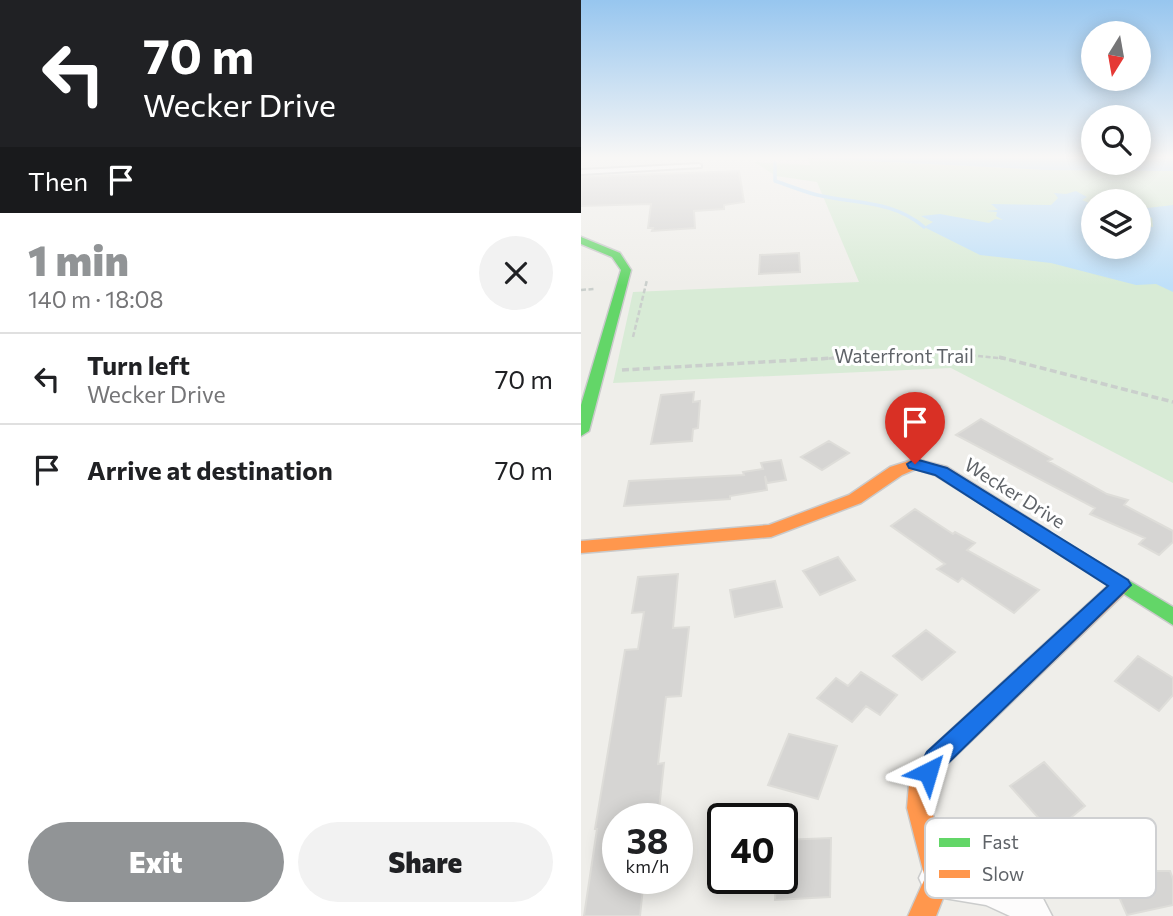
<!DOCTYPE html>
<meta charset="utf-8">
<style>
:root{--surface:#fff;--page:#f2f2f2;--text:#202124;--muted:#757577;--line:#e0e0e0;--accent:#919496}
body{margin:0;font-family:Commissioner,sans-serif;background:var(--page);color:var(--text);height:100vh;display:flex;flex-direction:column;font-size:26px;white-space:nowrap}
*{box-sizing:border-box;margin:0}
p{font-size:23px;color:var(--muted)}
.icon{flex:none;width:38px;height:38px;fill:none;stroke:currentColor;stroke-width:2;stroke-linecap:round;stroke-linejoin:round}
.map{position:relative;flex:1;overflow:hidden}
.side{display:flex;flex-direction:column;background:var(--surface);width:581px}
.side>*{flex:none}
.top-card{background:#202124;color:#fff;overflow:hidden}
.needle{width:46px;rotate:191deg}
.controls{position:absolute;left:500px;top:21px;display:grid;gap:14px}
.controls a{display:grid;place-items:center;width:70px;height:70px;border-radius:50%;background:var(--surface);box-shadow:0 4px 18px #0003;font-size:35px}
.speed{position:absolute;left:21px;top:803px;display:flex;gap:14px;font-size:35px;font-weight:700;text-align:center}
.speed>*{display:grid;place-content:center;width:91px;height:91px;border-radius:50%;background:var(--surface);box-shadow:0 4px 18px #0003;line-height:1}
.speed small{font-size:18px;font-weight:400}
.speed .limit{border:4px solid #111;border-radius:10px;background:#fff;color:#111}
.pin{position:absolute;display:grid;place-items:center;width:60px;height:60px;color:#fff;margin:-72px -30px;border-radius:50% 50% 50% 0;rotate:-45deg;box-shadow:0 0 7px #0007}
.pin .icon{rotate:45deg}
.me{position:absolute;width:77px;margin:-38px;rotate:40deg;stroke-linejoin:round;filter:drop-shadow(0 0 5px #0008)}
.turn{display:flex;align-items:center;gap:24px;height:147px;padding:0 28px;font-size:32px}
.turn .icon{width:91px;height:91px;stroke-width:2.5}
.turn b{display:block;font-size:49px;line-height:60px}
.then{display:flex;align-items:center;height:66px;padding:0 28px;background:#0003;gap:14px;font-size:26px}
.round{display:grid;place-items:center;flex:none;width:74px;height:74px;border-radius:37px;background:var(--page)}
.overview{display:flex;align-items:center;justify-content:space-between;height:119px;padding:0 28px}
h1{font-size:42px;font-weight:800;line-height:52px;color:var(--accent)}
.primary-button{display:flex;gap:14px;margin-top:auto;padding:14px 28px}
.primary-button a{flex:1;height:80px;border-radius:42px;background:var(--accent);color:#fff;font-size:28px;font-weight:800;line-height:80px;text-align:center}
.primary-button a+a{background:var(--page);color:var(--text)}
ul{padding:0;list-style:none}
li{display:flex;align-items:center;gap:21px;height:91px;padding:0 28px;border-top:2px solid var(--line)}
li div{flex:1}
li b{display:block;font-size:26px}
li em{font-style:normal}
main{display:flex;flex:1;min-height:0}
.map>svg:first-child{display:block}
.green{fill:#d8ebd6;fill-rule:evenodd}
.water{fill:#bfe0f9}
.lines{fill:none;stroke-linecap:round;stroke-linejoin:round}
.stream{stroke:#bfe0f9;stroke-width:3.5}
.building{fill:#d6d5d3;stroke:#deddd9;stroke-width:2}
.lane-casing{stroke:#cbcccc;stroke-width:4}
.street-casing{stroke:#cbcccc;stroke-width:3}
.fast-casing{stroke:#cacacb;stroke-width:3}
.slow-casing{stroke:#cacacb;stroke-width:3}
.path-far1{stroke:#cacfcc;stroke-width:2.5;stroke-dasharray:5 2.5;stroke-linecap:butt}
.path{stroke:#cacfcc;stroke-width:3.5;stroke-dasharray:7 3.5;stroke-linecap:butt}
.lane{fill:#fdfcfc;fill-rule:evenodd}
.street{fill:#fdfcfc;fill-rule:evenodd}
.fast{fill:#63d668;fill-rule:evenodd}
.slow{fill:#ff974d;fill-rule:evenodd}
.route{fill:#1a73e8;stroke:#114b97;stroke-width:2}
.labels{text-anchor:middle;stroke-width:6;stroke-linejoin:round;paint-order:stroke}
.street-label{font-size:19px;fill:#5f6368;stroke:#fff}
.key{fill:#fff;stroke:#cfd0d2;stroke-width:2}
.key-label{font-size:19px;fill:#5f6368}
</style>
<main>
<section class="side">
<div class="top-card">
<div class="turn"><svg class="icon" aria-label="left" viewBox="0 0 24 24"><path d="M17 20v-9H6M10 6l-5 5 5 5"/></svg><div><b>70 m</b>Wecker Drive</div></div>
<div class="then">Then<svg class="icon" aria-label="arrive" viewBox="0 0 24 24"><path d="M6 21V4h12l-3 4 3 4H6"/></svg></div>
</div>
<div class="overview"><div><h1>1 min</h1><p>140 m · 18:08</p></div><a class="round"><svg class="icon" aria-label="close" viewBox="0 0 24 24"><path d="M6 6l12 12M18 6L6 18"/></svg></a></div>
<ul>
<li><svg class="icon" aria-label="left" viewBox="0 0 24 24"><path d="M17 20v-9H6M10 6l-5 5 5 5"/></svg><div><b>Turn left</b><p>Wecker Drive</p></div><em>70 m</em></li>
<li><svg class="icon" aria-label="arrive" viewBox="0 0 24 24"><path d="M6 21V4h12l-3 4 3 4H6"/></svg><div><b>Arrive at destination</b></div><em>70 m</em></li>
</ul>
<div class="primary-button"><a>Exit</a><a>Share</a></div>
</section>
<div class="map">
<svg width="592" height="916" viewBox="0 0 592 916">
<rect width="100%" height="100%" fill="#efeeea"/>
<path class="green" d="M226,158L467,170L592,171V483L370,368L32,383L52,292L278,282L236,182L195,176L173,162L229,165ZM513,201H558V247H513Z"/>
<path class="water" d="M225,158H513V163H558V158H592V171L467,170Z
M495,191L506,197L501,200L513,205L505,207L504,220H513V247H558V225L572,227L571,218L559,214L558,209L592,205V292L575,284L555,285L470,263L399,255L343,227L352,222L340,216L359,214L408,223L414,219L422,220L415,216L416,212L405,211L417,210L410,204L470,205L477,198L473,193L485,194Z"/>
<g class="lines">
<path class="stream" d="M194,163V181C210,186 225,193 241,196C278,204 313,201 343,227"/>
</g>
<path class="building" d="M158,171L163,202L143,205V209L113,211L114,228L71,231L72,228H67L70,204L0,206V177Z
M218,253L219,272L178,274L179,255Z
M113,392L112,402L119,401L117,428L112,429L111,441L70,444L80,395Z
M322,401L359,406L352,425L314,420Z
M400,419L471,459L467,461L526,494L547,500L543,505L592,531V542L578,555L558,544L564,538L509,514L514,508L375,435Z
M248,441L268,453L241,470L220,457Z
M200,460L205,480L186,483L184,476L186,490L149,496V499L43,506L48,481L163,475L162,472L182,469L180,463Z
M334,509L372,534L374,532L394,543L386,550L458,590L433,613L381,578L377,582L356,569L364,564L310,526Z
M257,557L274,580L239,595L222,571Z
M97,574L92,628L108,627L100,696L85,697L77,764L83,763L77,819H37V878H63L59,916H3L16,829H14L44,650L57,649L63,612L51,613L57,577Z
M194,581L201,607L154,617L149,590Z
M345,630L374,652L341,680L312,656Z
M557,656L592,678V695L578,711L534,681Z
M280,672L316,695L299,715L285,706L271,722L236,698L255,678L267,686Z
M208,734L256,746L237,799L187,785Z
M463,762L504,806L471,833L429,786Z
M250,838L249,897L194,900L195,878H201V840Z
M516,847L562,849L573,871H589L592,879V905L546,915Z"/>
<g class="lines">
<g class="lane-casing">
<path id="lane" d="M118,164L120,165V167L0,174V170Z"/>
</g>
<g class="street-casing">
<path id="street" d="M357,859L405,867L456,887L471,916H429L405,905L357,897L344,891L338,878L344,865Z"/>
</g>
<g class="fast-casing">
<path id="fast" d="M0,237L39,253L50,270L8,431L0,436V405L40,270L31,257L0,244Z
M462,529L592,607V625L456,539L453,535L456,531Z"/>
</g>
<g class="slow-casing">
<path id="slow" d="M334,459L366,467L468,531L471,535L468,539H456L354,475L335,469L321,475L280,503L190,537L0,553V541L188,525L268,495L309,467Z
M540,578L547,580L549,585L547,590L363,767L352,786L350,808L370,878L355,916H327L344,878L326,808L328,784L347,751L533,580Z"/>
</g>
<path class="path-far1" d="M0,290L13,289
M52,337L66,280
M240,359L355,352L427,359"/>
<path class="path" d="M418,357L592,402
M41,370L270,357"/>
<use href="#lane" class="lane"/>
<use href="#street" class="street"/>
<use href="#fast" class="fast"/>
<use href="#slow" class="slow"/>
</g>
<linearGradient id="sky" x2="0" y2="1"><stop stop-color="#97c6ef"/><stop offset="0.55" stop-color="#f8f7f6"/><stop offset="1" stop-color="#f8f7f6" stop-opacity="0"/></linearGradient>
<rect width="592" height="286" fill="url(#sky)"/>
<path class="route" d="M334,459L366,468L547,580L550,585L363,767L356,779L347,783L339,779L335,772L346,752L527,586L354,475L328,468L326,464Z"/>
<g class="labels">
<g class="street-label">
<text x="323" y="363">Waterfront Trail</text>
<text transform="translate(434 493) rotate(32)" y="7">Wecker Drive</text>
</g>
</g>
<rect x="344" y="818" width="231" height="80" rx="10" class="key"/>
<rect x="358" y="838" width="31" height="9" fill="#63d668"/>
<rect x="358" y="870" width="31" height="8" fill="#ff974d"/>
<g class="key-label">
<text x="401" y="849">Fast</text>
<text x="401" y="881">Slow</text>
</g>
</svg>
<div class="controls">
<a><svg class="needle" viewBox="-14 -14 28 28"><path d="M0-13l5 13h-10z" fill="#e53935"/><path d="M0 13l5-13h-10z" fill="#757577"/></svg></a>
<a><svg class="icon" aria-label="search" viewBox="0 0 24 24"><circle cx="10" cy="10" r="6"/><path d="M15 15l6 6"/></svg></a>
<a><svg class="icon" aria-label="layers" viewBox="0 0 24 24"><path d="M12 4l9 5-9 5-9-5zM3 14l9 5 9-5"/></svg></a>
</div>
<div class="speed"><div>38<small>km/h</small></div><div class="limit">40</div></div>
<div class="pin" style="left:334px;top:464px;background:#d93025"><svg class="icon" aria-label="arrive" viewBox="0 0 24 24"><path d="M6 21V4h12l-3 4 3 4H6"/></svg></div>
<svg class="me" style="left:347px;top:772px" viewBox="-20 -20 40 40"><path d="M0-17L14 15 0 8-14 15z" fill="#1a73e8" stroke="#fff" stroke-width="4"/></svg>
</div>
</main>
